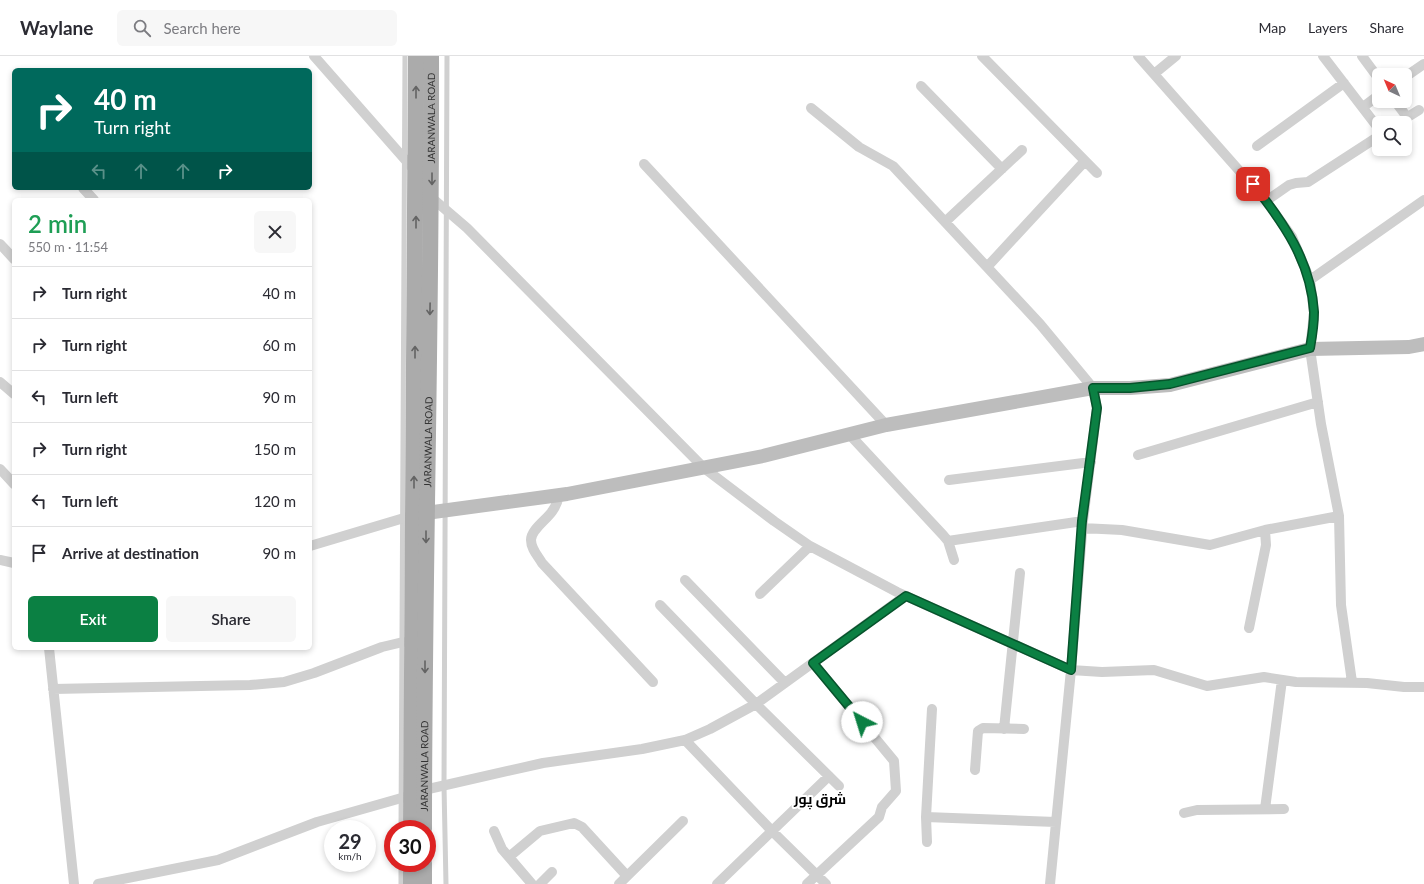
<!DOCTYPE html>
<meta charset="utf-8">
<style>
:root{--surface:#fff;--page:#f7f7f7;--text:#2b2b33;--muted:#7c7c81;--line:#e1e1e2;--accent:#0b8043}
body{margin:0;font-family:Lato,Cairo,sans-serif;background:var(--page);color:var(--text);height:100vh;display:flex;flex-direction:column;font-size:15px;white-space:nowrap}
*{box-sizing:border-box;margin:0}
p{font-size:13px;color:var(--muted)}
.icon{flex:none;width:22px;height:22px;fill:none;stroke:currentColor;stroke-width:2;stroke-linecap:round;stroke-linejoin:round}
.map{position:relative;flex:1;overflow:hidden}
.sheet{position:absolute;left:12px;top:142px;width:300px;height:452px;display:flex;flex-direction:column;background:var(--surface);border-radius:6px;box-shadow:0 2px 6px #0003}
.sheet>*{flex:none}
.hud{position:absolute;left:12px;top:12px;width:300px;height:122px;border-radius:6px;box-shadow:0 2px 6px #0003;background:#00695c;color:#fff;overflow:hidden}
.needle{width:26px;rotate:316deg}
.fabs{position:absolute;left:1372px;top:12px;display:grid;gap:8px}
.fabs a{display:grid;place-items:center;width:40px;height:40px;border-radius:6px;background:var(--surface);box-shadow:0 2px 6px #0003;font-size:20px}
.speed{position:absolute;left:324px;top:764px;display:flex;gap:8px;font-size:20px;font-weight:700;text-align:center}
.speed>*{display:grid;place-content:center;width:52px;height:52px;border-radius:50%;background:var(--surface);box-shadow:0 2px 6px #0003;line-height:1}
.speed small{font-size:10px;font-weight:400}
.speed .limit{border:6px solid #d22;background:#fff;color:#111}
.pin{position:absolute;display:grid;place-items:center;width:34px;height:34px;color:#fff;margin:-17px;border-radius:8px;box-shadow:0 2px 6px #0006}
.me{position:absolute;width:44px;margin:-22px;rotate:320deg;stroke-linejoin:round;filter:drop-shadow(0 0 3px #0008)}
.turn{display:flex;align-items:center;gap:14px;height:84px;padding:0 16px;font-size:18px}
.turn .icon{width:52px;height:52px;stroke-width:2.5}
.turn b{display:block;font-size:28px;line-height:34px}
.lanes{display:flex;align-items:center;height:38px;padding:0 16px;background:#0003;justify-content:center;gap:20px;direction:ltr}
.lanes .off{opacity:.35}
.round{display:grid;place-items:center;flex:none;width:42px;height:42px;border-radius:6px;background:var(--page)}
.head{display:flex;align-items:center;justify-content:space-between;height:68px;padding:0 16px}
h1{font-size:24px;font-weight:600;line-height:30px;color:#1e9e55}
.cta{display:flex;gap:8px;margin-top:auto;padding:8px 16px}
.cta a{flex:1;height:46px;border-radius:6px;background:var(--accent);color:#fff;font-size:16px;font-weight:600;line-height:46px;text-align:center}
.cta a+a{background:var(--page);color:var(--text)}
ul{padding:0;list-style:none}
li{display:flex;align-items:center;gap:12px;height:52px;padding:0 16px;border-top:1px solid var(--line)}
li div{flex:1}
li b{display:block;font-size:15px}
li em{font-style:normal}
header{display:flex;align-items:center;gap:24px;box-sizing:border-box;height:56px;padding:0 20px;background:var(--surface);border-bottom:1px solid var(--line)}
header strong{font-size:19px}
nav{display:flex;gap:22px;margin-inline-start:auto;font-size:14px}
.search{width:280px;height:36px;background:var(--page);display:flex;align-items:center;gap:10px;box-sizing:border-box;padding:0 14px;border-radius:6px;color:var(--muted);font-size:15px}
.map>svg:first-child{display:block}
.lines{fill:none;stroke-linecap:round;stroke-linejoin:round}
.lane{stroke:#d0d0d0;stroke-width:5}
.street{stroke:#d0d0d0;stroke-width:10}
.secondary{stroke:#bdbdbd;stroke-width:14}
.primary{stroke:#ababab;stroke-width:16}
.oneway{stroke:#636363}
.route-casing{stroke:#07532c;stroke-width:10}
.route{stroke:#0b8043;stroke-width:7}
.labels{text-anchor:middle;stroke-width:4;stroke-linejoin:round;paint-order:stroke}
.street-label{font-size:10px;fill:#333;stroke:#fff}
.district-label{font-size:14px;font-weight:bold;fill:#000;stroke:#fff}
</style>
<header>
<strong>Waylane</strong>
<div class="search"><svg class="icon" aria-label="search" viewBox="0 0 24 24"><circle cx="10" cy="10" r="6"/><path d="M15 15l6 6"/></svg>Search here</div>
<nav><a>Map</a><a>Layers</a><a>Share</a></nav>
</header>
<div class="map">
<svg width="1424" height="828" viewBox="0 0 1424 828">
<rect width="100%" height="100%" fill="#fff"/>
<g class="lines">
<path class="lane" d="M401,773L405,0
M401,828V807
M446,828L444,730L447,0"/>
<path class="street" d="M314,0L416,116
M982,0L1097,117
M1138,0L1266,145L1292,181L1310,224L1314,257L1310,293L1321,368L1339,460L1341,549L1352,626
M1323,0L1379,73
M1362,0L1379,23
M1154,18L1176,0
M1405,21L1424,8
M921,30L1002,113
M1395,45L1407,61
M1363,51L1379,39
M811,52L859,91L893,110L1040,268L1093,332L1097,352L1083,465L1071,614L1050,828
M1398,67L1419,54
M1257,90L1344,27
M644,108L886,369
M83,132L94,144
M432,142L467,172L704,412L774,465L810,490L897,536L1071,614L1102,616L1154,614L1207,630L1264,621L1296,626L1367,627L1404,631H1424
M1266,145L1289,129L1296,127L1308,126L1379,80
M945,166L1022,94
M0,188L14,203
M987,211L1085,105
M1310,224L1424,144
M0,326L14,338
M850,379L943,479L948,485L954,504
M1138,399L1318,346
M0,413L14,428
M949,424L1091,406
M559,439C558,444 556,450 553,454C548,463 531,473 531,484C531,493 538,500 542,507L653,626
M1082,472L1122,474L1210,489L1265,474L1339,460
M948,485L1083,465
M310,490L414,459
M0,504L14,507
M685,524L785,627
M760,538L810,490
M660,549L756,648L839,730
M1249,572L1266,489L1265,474
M49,592L74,828
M53,633L250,629L284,626L314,617L382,591L403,586
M1004,673L1020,517
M685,684L772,775L826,828
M975,714L978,675L983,672L1024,673
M424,734L543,707L642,693L685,684L710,673L756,648L905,540
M1265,753L1282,624
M1184,757L1197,754L1284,753
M926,761L1056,766
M494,775L502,793L532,828
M927,786L926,761L932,653
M509,801L540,775L574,767L582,771L627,820
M98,828L218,804L317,766L412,739
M540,828L552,816
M619,828L683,765
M717,828L829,720
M807,828L879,761L882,751L896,735L894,705L813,607"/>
<path class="secondary" d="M426,457L567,438L763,400L886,369L1093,332H1130L1170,329L1310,293L1409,291L1424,288"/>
<g class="primary">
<path d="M411,773L416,0"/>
<path id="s1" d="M424,773C424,515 432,258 431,0"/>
<path d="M411,828V807"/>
<path d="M424,828V807"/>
</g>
</g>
<defs><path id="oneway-shaft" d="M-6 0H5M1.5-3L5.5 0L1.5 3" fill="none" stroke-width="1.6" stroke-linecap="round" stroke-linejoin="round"/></defs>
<g class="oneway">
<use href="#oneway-shaft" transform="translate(416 36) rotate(-90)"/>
<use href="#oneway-shaft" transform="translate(432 123) rotate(90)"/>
<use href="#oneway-shaft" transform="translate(416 166) rotate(-90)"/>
<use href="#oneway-shaft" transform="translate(430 253) rotate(91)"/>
<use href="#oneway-shaft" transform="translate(415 296) rotate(-90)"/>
<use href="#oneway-shaft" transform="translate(414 426) rotate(-90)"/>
<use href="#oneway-shaft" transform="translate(426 481) rotate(90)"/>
<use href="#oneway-shaft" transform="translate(425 611) rotate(90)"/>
</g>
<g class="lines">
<g class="route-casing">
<path id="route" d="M862,666L813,607L906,540L1071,614L1082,465L1097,352L1093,332H1130L1170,328L1310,292C1312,281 1314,268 1314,256C1311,205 1283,166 1253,128"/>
</g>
<use href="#route" class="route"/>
</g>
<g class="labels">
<g class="street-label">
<text dy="4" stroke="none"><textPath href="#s1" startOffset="711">JARANWALA ROAD</textPath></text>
<text dy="4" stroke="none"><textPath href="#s1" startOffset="387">JARANWALA ROAD</textPath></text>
<text dy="4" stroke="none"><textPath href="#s1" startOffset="63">JARANWALA ROAD</textPath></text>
</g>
<g class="district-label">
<text x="820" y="748">شرق پور</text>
</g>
</g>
</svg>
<div class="fabs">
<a><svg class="needle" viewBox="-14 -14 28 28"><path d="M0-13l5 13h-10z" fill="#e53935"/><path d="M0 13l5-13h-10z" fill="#7c7c81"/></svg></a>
<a><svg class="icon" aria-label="search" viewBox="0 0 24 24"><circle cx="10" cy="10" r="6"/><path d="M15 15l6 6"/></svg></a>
</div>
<div class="speed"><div>29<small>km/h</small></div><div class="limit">30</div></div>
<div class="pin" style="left:1253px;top:128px;background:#d93025"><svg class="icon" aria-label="arrive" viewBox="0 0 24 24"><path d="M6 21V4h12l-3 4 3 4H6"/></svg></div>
<svg class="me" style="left:862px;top:666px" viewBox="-20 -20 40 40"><circle r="19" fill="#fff"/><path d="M0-13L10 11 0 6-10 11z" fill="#0b8043"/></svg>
<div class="hud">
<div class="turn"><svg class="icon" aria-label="right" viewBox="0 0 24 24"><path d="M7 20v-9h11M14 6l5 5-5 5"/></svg><div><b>40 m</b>Turn right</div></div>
<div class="lanes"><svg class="icon off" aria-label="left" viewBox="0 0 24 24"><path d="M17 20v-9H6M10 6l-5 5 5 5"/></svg><svg class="icon off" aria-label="ahead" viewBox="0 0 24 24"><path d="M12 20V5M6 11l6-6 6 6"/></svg><svg class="icon off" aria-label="ahead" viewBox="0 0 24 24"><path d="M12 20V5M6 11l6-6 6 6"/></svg><svg class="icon" aria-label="right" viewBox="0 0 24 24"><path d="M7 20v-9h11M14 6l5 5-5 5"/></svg></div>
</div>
<section class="sheet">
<div class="head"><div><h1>2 min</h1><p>550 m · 11:54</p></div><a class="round"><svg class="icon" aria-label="close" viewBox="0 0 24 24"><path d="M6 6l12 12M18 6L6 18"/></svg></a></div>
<ul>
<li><svg class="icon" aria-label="right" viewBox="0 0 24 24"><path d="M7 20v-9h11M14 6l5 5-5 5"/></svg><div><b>Turn right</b></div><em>40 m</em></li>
<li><svg class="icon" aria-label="right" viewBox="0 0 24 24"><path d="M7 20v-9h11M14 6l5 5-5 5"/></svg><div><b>Turn right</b></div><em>60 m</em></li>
<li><svg class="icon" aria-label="left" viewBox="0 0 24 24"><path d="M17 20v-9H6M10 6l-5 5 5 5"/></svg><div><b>Turn left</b></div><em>90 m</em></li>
<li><svg class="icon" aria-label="right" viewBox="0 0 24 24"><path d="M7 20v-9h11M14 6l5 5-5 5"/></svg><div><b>Turn right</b></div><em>150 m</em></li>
<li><svg class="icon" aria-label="left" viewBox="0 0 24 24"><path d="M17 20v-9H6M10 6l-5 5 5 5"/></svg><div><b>Turn left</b></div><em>120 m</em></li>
<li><svg class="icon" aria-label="arrive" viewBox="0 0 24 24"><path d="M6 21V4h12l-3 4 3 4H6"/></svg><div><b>Arrive at destination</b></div><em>90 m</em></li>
</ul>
<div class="cta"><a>Exit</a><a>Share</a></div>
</section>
</div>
